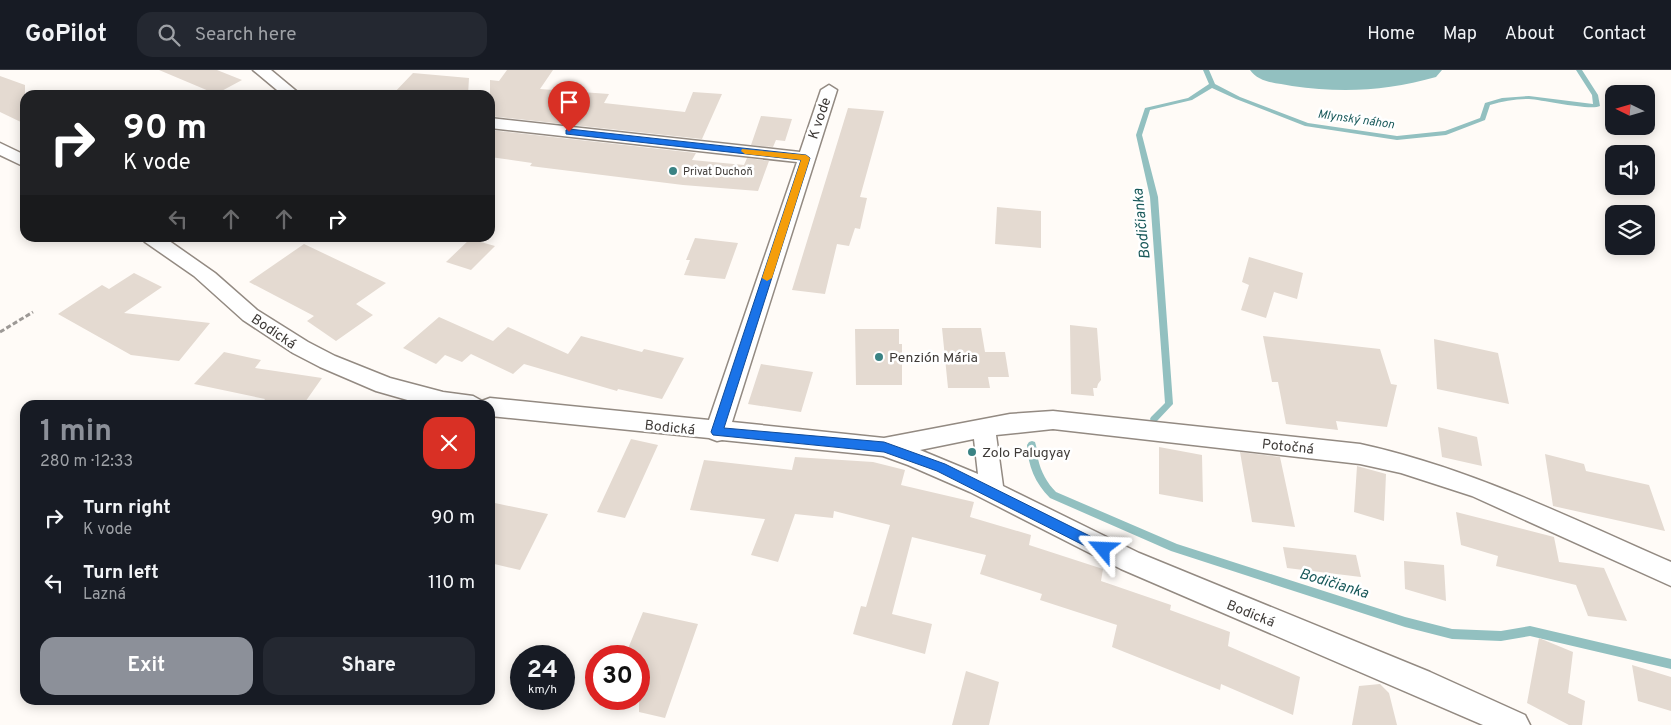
<!DOCTYPE html>
<meta charset="utf-8">
<style>
:root{--surface:#171b24;--page:#242831;--text:#f1f3f6;--muted:#9ea1a6;--line:#363941;--accent:#8c9099}
body{margin:0;font-family:Overpass,sans-serif;background:var(--page);color:var(--text);height:100vh;display:flex;flex-direction:column;font-size:19px;white-space:nowrap}
*{box-sizing:border-box;margin:0}
p{font-size:16px;color:var(--muted)}
.icon{flex:none;width:28px;height:28px;fill:none;stroke:currentColor;stroke-width:2;stroke-linecap:round;stroke-linejoin:round}
.map{position:relative;flex:1;overflow:hidden}
.drawer{position:absolute;left:20px;top:330px;width:475px;height:305px;display:flex;flex-direction:column;background:var(--surface);border-radius:15px;box-shadow:0 2px 12px #0003}
.drawer>*{flex:none}
.hud{position:absolute;left:20px;top:20px;width:475px;height:152px;border-radius:15px;box-shadow:0 2px 12px #0003;background:#202124;color:#fff;overflow:hidden}
.needle{width:32px;rotate:275deg}
.tools{position:absolute;left:1605px;top:15px;display:grid;gap:10px}
.tools a{display:grid;place-items:center;width:50px;height:50px;border-radius:10px;background:var(--surface);box-shadow:0 2px 12px #0003;font-size:25px}
.speed{position:absolute;left:510px;top:575px;display:flex;gap:10px;font-size:25px;font-weight:700;text-align:center}
.speed>*{display:grid;place-content:center;width:65px;height:65px;border-radius:50%;background:var(--surface);box-shadow:0 2px 12px #0003;line-height:1}
.speed small{font-size:12px;font-weight:400}
.speed .limit{border:8px solid #d22;background:#fff;color:#111}
.pin{position:absolute;display:grid;place-items:center;width:42px;height:42px;color:#fff;margin:-51px -21px;border-radius:50% 50% 50% 0;rotate:-45deg;box-shadow:0 0 5px #0007}
.pin .icon{rotate:45deg}
.me{position:absolute;width:55px;margin:-28px;rotate:296deg;stroke-linejoin:round;filter:drop-shadow(0 0 4px #0008)}
.turn{display:flex;align-items:center;gap:18px;height:105px;padding:0 20px;font-size:22px}
.turn .icon{width:65px;height:65px;stroke-width:2.5}
.turn b{display:block;font-size:35px;line-height:42px}
.lanes{display:flex;align-items:center;height:48px;padding:0 20px;background:#0003;justify-content:center;gap:25px;direction:ltr}
.lanes .off{opacity:.35}
.round{display:grid;place-items:center;flex:none;width:52px;height:52px;border-radius:15px;background:var(--page)}
.headline{display:flex;align-items:center;justify-content:space-between;height:85px;padding:0 20px}
h1{font-size:30px;font-weight:700;line-height:38px;color:var(--accent)}
.action{display:flex;gap:10px;margin-top:auto;padding:10px 20px}
.action a{flex:1;height:58px;border-radius:15px;background:var(--accent);color:#fff;font-size:20px;font-weight:700;line-height:58px;text-align:center}
.action a+a{background:var(--page);color:var(--text)}
ul{padding:0;list-style:none}
li{display:flex;align-items:center;gap:15px;height:65px;padding:0 20px}
li div{flex:1}
li b{display:block;font-size:19px}
li em{font-style:normal}
header{display:flex;align-items:center;gap:30px;box-sizing:border-box;height:70px;padding:0 25px;background:var(--surface);border-bottom:1px solid var(--line)}
header strong{font-size:24px}
nav{display:flex;gap:28px;margin-inline-start:auto;font-size:18px}
.search{width:350px;height:45px;background:var(--page);display:flex;align-items:center;gap:12px;box-sizing:border-box;padding:0 18px;border-radius:15px;color:var(--muted);font-size:19px}
.map>svg:first-child{display:block}
.lines{fill:none;stroke-linecap:round;stroke-linejoin:round}
.stream{fill:#92c0c0;fill-rule:evenodd}
.river{fill:#92c0c0;fill-rule:evenodd}
.building{fill:#e4dad1}
.street-casing{stroke:#938a82;stroke-width:3}
.path{stroke:#9d9996;stroke-width:3;stroke-dasharray:5 2.5;stroke-linecap:butt}
.street{fill:#fff;fill-rule:evenodd}
.route{fill:#1a73e8;stroke:#114b97}
.slow{fill:#f59e0b}
.poi-dot{fill:#3a8384;stroke:#fff;stroke-width:2}
.labels{text-anchor:middle;stroke-width:5;stroke-linejoin:round;paint-order:stroke}
.far-poi-label{font-size:11px;fill:#3e3a37;stroke:#fff;text-anchor:start}
.far-water-label{font-size:12px;font-style:italic;fill:#19595a;stroke:#fff}
.street-label{font-size:14px;fill:#3e3a37;stroke:#fff}
.poi-label{font-size:14px;fill:#3e3a37;stroke:#fff;text-anchor:start}
.water-label{font-size:15px;font-style:italic;fill:#19595a;stroke:#fff}
</style>
<header>
<strong>GoPilot</strong>
<div class="search"><svg class="icon" aria-label="search" viewBox="0 0 24 24"><circle cx="10" cy="10" r="6"/><path d="M15 15l6 6"/></svg>Search here</div>
<nav><a>Home</a><a>Map</a><a>About</a><a>Contact</a></nav>
</header>
<div class="map">
<svg width="1671" height="655" viewBox="0 0 1671 655">
<rect width="100%" height="100%" fill="#fffbf7"/>
<g class="lines">
<path class="stream" d="M1203,0H1209L1215,14L1240,27L1308,53L1397,66L1445,61L1480,48L1485,33L1502,28L1529,26L1593,34L1592,25L1576,0H1582L1598,25L1600,36C1591,41 1544,30 1529,29C1516,29 1503,31 1490,35L1485,50L1446,65L1397,70L1305,56L1236,29L1212,18L1192,30L1150,40L1142,65L1158,127L1173,334L1157,351H1151L1150,349L1151,347L1165,333L1150,127L1136,65L1145,38L1188,28L1209,14Z
M1032,371L1035,372C1037,378 1037,383 1038,389C1041,402 1047,413 1056,422L1177,474L1405,547L1452,559L1501,561L1530,556L1671,589V599L1530,566L1501,571L1452,569L1405,557L1171,481L1050,428C1035,413 1028,396 1027,375L1029,372Z"/>
<path class="river" d="M1250,0H1442L1436,7C1387,21 1342,23 1292,16C1277,13 1259,13 1250,0Z"/>
</g>
<path class="building" d="M159,0H217L242,10L216,24Z
M507,0H553L540,19L609,24L604,33L685,42L693,22L722,24L702,69L490,46V10L499,11Z
M413,3L469,8L468,25H392Z
M0,6L25,15V54L0,42Z
M848,38L884,41L860,127L867,128L860,159L855,158L849,176L837,174L825,224L792,220Z
M761,46L792,49L785,71L776,70L773,77L751,75Z
M490,60L696,83L692,90L744,95L747,88L769,91L758,121L683,115L530,96L532,93L490,87Z
M997,137L1041,141V178L995,174Z
M695,168L738,173L725,209L684,205L690,190H686Z
M470,169L495,176L471,200L446,192Z
M304,174L386,213L356,234L373,245L336,271L307,251L314,246L249,212Z
M1249,187L1303,203L1297,229L1274,222L1266,248L1241,240L1249,215L1242,212Z
M134,203L162,217L124,243L210,253L179,291L131,285L58,244L102,215L109,219Z
M439,247L493,271L508,257L568,284L581,266L642,282L644,279L684,288L662,329L618,319L617,321L524,294L513,304L471,284L462,292L445,285L436,294L403,278Z
M1070,255L1097,258L1101,310L1098,314L1097,318H1093L1094,326L1071,324Z
M942,258H981L985,282H1005L1009,307H988L990,318H948Z
M855,259H899V274H902V315H856Z
M1263,266L1380,279L1391,314L1397,315L1387,357L1336,351L1338,360L1286,354L1278,312H1272Z
M1434,269L1498,283L1509,334L1437,319Z
M224,282L261,290L255,298L322,308L303,335H261L265,329L194,314Z
M761,294L813,302L801,342L748,334Z
M1438,357L1477,367L1482,396L1442,387Z
M631,369L658,375L625,448L597,442Z
M1159,377L1202,385L1203,432L1159,424Z
M1240,382L1280,387L1295,457L1252,452Z
M1545,384L1584,394L1586,401L1649,415L1665,461L1553,436Z
M795,387L873,392L905,400L901,415L974,432L970,447L1031,465L1029,475L1103,499L1101,511L1171,535L1170,540L1230,562L1228,576L1300,607L1293,645L1221,614L1220,620L1112,577L1117,555L1040,530L1042,524L980,504L986,485L912,467L892,544L932,554L925,584L853,564L861,536L866,537L890,455L834,441L833,448L795,444L778,492L751,485L765,449L690,440L704,390L792,400Z
M1357,396L1386,404L1384,451L1354,442Z
M490,432L548,444L520,500L490,493Z
M1456,442L1554,467L1559,492L1604,498L1627,551L1588,546L1576,515L1496,496L1498,486L1461,475Z
M1283,477L1356,485L1361,507L1287,498Z
M1404,491L1444,495L1446,531L1405,519Z
M643,542L698,554L665,648L639,642V586H625Z
M1539,568L1573,582L1568,623L1585,631L1582,655H1569L1527,633Z
M1632,595L1671,607V641L1638,631Z
M966,601L999,612L989,655H952Z
M1380,614L1389,623L1397,655H1352L1359,616Z"/>
<g class="lines">
<g class="street-casing">
<path id="street" d="M253,0H271L301,25H283Z
M829,15L837,20L732,352L884,368L1010,344L1053,341L1360,374C1470,398 1568,447 1671,492V516L1472,426L1401,403L1360,394L1053,359L996,365L1003,416L1139,483L1430,602L1525,645L1530,655H1483L1121,499L970,422L908,395L883,386L722,370L717,371L709,368L490,346V335H425L376,321L320,297L293,283L243,250L194,206L145,172L142,168H165L215,203L257,240L308,272L335,286L390,308L443,322L473,326L482,331L490,328L709,350L797,92L490,58V48L800,82L821,20ZM974,369L978,404L920,380Z
M0,73L25,85V97L0,85Z"/>
</g>
<path class="path" d="M0,262L33,242"/>
<use href="#street" class="street"/>
</g>
<path class="route" d="M569,59L806,85L810,88L724,358L884,372L945,394L1108,475L1110,479L1108,483H1099L937,401L884,382L713,365L711,362L801,90L566,64V60Z"/>
<path class="slow" d="M742,79L806,85L810,88L772,208L767,211L762,208L801,90L745,84L741,81Z"/>
<g class="poi-dot">
<circle cx="673" cy="101" r="5"/>
<circle cx="879" cy="287" r="5"/>
<circle cx="972" cy="382" r="5"/>
</g>
<g class="labels">
<g class="far-poi-label">
<text x="683" y="105">Privat Duchoň</text>
</g>
<g class="far-water-label">
<text transform="translate(1356 49) rotate(8)" y="4">Mlynský náhon</text>
</g>
<g class="street-label">
<text transform="translate(819 48) rotate(-71)" y="5">K vode</text>
<text transform="translate(274 261) rotate(34)" y="5">Bodická</text>
<text transform="translate(670 357) rotate(6)" y="5">Bodická</text>
<text transform="translate(1288 376) rotate(6)" y="5">Potočná</text>
<text transform="translate(1251 543) rotate(22)" y="5">Bodická</text>
</g>
<g class="poi-label">
<text x="889" y="292">Penzión Mária</text>
<text x="982" y="387">Zolo Palugyay</text>
</g>
<g class="water-label">
<text transform="translate(1141 154) rotate(-96)" y="5">Bodičianka</text>
<text transform="translate(1334 513) rotate(17)" y="5">Bodičianka</text>
</g>
</g>
</svg>
<div class="tools">
<a><svg class="needle" viewBox="-14 -14 28 28"><path d="M0-13l5 13h-10z" fill="#e53935"/><path d="M0 13l5-13h-10z" fill="#9ea1a6"/></svg></a>
<a><svg class="icon" aria-label="sound" viewBox="0 0 24 24"><path d="M4 9h4l5-4v14l-5-4H4zM17 9q2 3 0 6"/></svg></a>
<a><svg class="icon" aria-label="layers" viewBox="0 0 24 24"><path d="M12 4l9 5-9 5-9-5zM3 14l9 5 9-5"/></svg></a>
</div>
<div class="speed"><div>24<small>km/h</small></div><div class="limit">30</div></div>
<div class="pin" style="left:569px;top:62px;background:#d93025"><svg class="icon" aria-label="arrive" viewBox="0 0 24 24"><path d="M6 21V4h12l-3 4 3 4H6"/></svg></div>
<svg class="me" style="left:1103px;top:479px" viewBox="-20 -20 40 40"><path d="M0-17L14 15 0 8-14 15z" fill="#1a73e8" stroke="#fff" stroke-width="4"/></svg>
<div class="hud">
<div class="turn"><svg class="icon" aria-label="right" viewBox="0 0 24 24"><path d="M7 20v-9h11M14 6l5 5-5 5"/></svg><div><b>90 m</b>K vode</div></div>
<div class="lanes"><svg class="icon off" aria-label="left" viewBox="0 0 24 24"><path d="M17 20v-9H6M10 6l-5 5 5 5"/></svg><svg class="icon off" aria-label="ahead" viewBox="0 0 24 24"><path d="M12 20V5M6 11l6-6 6 6"/></svg><svg class="icon off" aria-label="ahead" viewBox="0 0 24 24"><path d="M12 20V5M6 11l6-6 6 6"/></svg><svg class="icon" aria-label="right" viewBox="0 0 24 24"><path d="M7 20v-9h11M14 6l5 5-5 5"/></svg></div>
</div>
<section class="drawer">
<div class="headline"><div><h1>1 min</h1><p>280 m · 12:33</p></div><a class="round" style="background:#d93025;color:#fff"><svg class="icon" aria-label="close" viewBox="0 0 24 24"><path d="M6 6l12 12M18 6L6 18"/></svg></a></div>
<ul>
<li><svg class="icon" aria-label="right" viewBox="0 0 24 24"><path d="M7 20v-9h11M14 6l5 5-5 5"/></svg><div><b>Turn right</b><p>K vode</p></div><em>90 m</em></li>
<li><svg class="icon" aria-label="left" viewBox="0 0 24 24"><path d="M17 20v-9H6M10 6l-5 5 5 5"/></svg><div><b>Turn left</b><p>Lazná</p></div><em>110 m</em></li>
</ul>
<div class="action"><a>Exit</a><a>Share</a></div>
</section>
</div>
